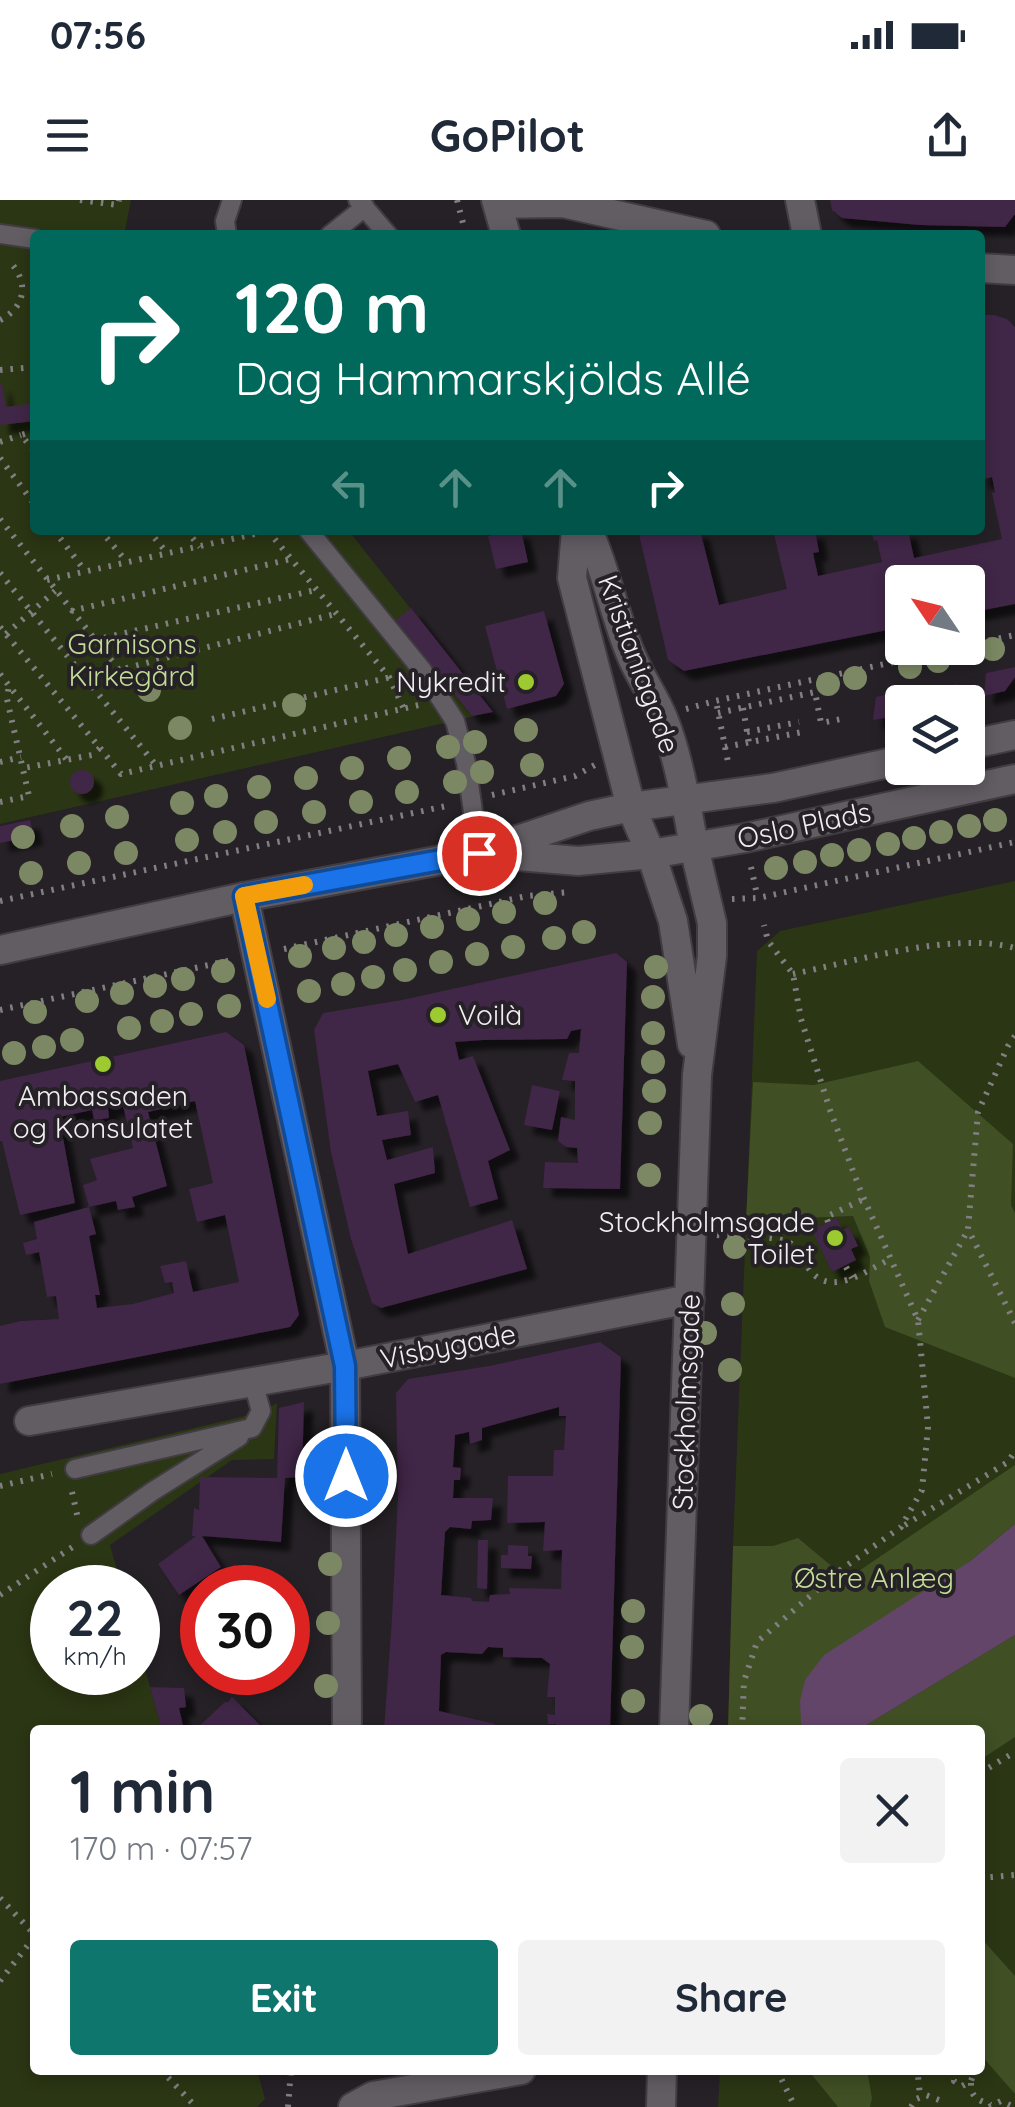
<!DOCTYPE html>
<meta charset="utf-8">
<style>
:root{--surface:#fff;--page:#f2f2f3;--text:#1f2937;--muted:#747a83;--accent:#0f766e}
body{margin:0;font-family:Quicksand,sans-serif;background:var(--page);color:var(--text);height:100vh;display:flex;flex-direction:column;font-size:38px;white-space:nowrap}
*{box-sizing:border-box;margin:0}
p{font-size:32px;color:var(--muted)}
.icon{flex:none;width:55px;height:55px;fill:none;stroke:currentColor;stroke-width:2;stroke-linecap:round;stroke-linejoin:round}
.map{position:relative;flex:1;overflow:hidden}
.panel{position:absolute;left:30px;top:1525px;width:955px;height:350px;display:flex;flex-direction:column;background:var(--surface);border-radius:10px;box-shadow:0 5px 15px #0003}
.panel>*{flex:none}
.guide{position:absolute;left:30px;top:30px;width:955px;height:305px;border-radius:10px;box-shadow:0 5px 15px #0003;background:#00695c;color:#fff;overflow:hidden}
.needle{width:65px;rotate:305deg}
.tools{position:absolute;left:885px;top:365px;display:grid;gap:20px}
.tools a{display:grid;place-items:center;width:100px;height:100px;border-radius:10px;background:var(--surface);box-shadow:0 5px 15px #0003;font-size:50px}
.speed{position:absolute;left:30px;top:1365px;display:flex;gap:20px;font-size:50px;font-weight:700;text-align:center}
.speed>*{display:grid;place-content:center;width:130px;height:130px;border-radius:50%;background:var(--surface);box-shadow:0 5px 15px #0003;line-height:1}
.speed small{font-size:25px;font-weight:400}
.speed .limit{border:15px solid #d22;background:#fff;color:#111}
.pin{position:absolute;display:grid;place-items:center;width:85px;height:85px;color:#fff;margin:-42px;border:5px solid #fff;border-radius:50%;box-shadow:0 2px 10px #0007}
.me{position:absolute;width:110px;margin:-55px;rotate:0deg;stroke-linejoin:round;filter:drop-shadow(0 0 8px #0008)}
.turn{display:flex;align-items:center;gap:35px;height:210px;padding:0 40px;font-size:45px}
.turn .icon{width:130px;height:130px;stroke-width:2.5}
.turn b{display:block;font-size:70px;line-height:85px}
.lanes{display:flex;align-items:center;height:95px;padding:0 40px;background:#0003;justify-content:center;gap:50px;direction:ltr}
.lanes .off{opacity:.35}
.round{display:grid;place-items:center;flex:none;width:105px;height:105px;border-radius:10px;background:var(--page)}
.summary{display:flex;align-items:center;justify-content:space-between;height:170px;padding:0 40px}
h1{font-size:60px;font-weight:700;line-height:75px}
.cta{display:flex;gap:20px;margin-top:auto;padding:20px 40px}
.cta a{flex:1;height:115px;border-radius:10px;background:var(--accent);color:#fff;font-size:40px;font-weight:700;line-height:115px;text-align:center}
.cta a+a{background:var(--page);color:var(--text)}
.status{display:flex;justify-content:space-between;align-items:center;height:70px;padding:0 50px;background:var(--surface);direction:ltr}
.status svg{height:28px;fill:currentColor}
header{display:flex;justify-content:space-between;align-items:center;height:130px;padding:0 40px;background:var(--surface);font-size:45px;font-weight:700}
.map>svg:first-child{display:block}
.green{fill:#2b3614}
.forest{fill:#404f24}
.water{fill:#624568}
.building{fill:#412546;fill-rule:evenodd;filter:url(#shadow)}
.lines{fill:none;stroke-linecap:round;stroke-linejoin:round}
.service-casing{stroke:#403c41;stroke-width:22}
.minor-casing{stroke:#403c41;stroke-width:32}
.tertiary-casing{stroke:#403c41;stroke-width:32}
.path{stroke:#827f83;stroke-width:6;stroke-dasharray:2.5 8;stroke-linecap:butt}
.service{stroke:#625d63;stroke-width:18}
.minor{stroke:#625d63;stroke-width:28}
.tertiary{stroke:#625d63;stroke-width:28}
.tree{fill:#7b8863}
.route-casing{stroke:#114b97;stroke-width:25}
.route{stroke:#1a73e8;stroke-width:18}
.slow{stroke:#f59e0b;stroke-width:18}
.poi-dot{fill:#9dca30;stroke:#252126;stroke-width:4}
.labels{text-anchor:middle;stroke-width:8;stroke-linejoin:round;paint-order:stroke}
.park-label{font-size:28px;fill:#c2dd95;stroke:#252126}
.street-label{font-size:28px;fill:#f1eef2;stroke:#252126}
.poi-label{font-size:28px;fill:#f1eef2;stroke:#252126;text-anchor:end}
</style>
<div class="status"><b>07:56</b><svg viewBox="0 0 49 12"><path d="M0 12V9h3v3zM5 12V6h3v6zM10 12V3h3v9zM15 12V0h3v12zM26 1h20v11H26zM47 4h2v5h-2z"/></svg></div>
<header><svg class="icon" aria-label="menu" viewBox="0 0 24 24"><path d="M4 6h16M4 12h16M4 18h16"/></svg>GoPilot<svg class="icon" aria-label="share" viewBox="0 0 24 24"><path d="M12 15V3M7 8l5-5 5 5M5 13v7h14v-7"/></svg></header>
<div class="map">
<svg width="1015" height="1907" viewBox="0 0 1015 1907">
<defs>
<filter id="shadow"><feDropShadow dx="9" dy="9" stdDeviation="2.5" flood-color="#0009"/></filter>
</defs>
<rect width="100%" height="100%" fill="#252126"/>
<path class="green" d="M0,0H131L124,35H35V330H348L493,512L0,624Z
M1015,681V1907H718L720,1870H980V1530H728L733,1346L757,751L780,731Z
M277,1203L274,1259L232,1260L110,1345L122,1387L52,1388V1472H138V1444L162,1530H35V1870H257L265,1899L257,1907H0V1274L261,1212Z"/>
<path class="forest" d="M918,861L1013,944L1011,1005L1015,1013V1178L885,1127L869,1081L870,1057L853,1016L746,1020L753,882L814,885Z
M1015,1265V1324L969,1362L801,1524L808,1530H728L733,1346H773L798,1338L847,1379Z
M1015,1435V1537L980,1560V1530H858Z
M980,1737L1015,1776V1894L980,1854Z
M808,1870H867L872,1898L870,1907H838Z"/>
<path class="water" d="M1015,1324V1435L858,1530H808L801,1524L800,1501L805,1480L824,1455L969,1362Z"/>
<path class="building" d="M830,0H1015V14L1005,27L920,25L842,18L832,10Z
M980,115H994L1007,119L1015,127V404L968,413V382H902V427L684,471L668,460L638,330H700L719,405L787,389L773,330H815L819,352L813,353L818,376L882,362L877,340L874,341L871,330H908L914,358L1002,339L992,293L995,292L992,277L980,280Z
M0,184H2L6,207L35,203V221L0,225Z
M514,330H521L528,362L496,369L488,336Z
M411,408L493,512L472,516L396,420Z
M544,411L564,484L556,496L507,509L485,426Z
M1015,467V477L1005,491L984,496L986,473Z
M957,484L970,502H939L922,492Z
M913,489L895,516L873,520L876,497Z
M70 582a12 12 0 1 1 24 0a12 12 0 1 1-24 0Z
M30,620L34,636L0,643V626Z
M616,753L627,762L620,989L543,988L545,962L578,963L577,948L566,947L558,941L561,917L575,920V881L562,880L569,853H579L581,829L571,831L567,839L483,840L455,842L459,860L473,856L510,950L488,961L498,999L470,1007L438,895L415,902L398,864L368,871L377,916L408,911L411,935L382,940L387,960L433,947L435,973L394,984L408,1054L512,1020L527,1069L381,1108L372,1103L351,1039L331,952L314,830L323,813L402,800Z
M226,832L244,845L299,1115L290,1127L0,1184V1126L21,1121L59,1119L56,1096L47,1097L39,1052L26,1055L23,1043L37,1039L34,1022L89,1007L83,985L97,980L90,959L133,948L123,906L108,908L109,918L94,920L92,910L55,918L54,925L61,927L75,1003L20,1015L2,941H0V881ZM195,901L213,983L189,989L197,1022L225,1015L239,1082L193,1092L186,1061L160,1066L165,1083L172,1082L174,1093L133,1104L97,1108L95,1095H100L89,1036L96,1034L89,1007L116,1001L118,1010L135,1007L132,997L167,986L148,912Z
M532,885L560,891L552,930L524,925Z
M837,1018L842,1030L849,1027L858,1046L851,1049L856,1060L832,1072L812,1030Z
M600,1142L621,1157L610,1530H558L556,1524H548L547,1514L555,1515V1497H547L550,1464L542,1458L503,1457V1448L488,1447L482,1454L446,1452L441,1455L439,1511L495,1524L494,1530H384L392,1418L398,1295L396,1193L408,1179L489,1166ZM559,1207V1216H566L564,1250H554L553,1276H508L507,1323L545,1322L543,1351L562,1350L561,1389L509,1388L510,1394L490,1395L489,1402L472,1401L471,1398L441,1395L445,1332L450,1327L471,1329L472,1321L491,1320L493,1298H453L454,1280H460L461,1268L453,1267L455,1235L469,1232L470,1244L482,1240V1228Z
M304,1202L302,1277L285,1278L281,1342L202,1336L221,1367L179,1395L158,1364L196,1336H192L194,1308L199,1310L200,1277L277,1278L279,1208Z
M478,1340H488L487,1389L477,1388Z
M508,1345L528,1346V1356H532L531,1369L501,1368V1355H508Z
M235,1364L245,1380L233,1388H202V1403L195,1390Z
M150,1487L184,1488L186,1507L179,1508L184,1530H162Z
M232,1497L265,1530H195L225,1502H228Z"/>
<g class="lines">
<g class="service-casing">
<path id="service" d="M358,0L388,35
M0,34L35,39
M227,35L225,21L232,0
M330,35L365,7
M308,330L422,470L455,521L466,563L479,653
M75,1269L252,1228L261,1211L253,1182
M91,1335L153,1291L239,1237"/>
</g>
<g class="minor-casing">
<path id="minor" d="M800,0L807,35
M498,4L563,3L706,35
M980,68L1015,70
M651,654L673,721L692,844
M244,697L345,1166L347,1530
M29,1221L345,1166L690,1099
M674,1530L697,875L712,756V723L694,647
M353,1907L373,1896L521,1870
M661,1907L662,1870"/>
</g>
<g class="tertiary-casing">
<path id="tertiary" d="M496,0L506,35
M576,330L572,378L631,607L651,654
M588,330C606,370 614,414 631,455C640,477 654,496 663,518C678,554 687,607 694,647
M968,545L1015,535
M495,654L578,661L651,654L745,638L1015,579
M0,750L244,697L479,653L589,616L631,607L773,588L902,560"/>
</g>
<path class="path" d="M80,0L118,5L119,0
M457,0L466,35
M0,120C26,107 29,82 10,62
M0,170L35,167
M35,231L21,235L35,252
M0,242L21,235
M0,258L35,305
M0,319L119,470L335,414
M54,330L85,371
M100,330L127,362
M148,330L168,354
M186,330L200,347
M268,331L389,477L404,509
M0,373L155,564
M47,380L268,331
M71,411L291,359
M0,427L100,548L92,555L24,568
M6,434L55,391
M94,440L316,390
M968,445L1015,435
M0,474L67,560
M717,506L728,562
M743,508L749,543
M686,509L715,501L958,448
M718,513L815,492L821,523L841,519
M212,519L391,477
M747,532L799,522
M725,547L802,532
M100,548L121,574L419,505
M0,562L21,557
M492,595L575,576L595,565
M0,602L29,596L7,499L9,485
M751,667L756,690
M732,699L758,698L1015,642
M0,701L451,605
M284,749L527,696L570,692
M793,774C857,761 953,731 1015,748
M0,810L232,760
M1015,836L1008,846L978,912L968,1029L1015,1123
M828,1022L826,1017L864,999
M717,1035C737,1037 770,1035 788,1042C800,1047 801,1056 807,1066C828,1100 864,1072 890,1059
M802,1053L819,1047
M846,1067L852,1078
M918,1120L968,1030
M0,1286L52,1274
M72,1292L78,1319
M905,1325L1008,1262L1015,1251
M0,1395L74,1346
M742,1530L744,1481L757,1442L839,1371L901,1327L922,1290L928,1227L918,1120L861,992L830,910L801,819L793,774L768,741L764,725
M980,1573L1015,1552
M980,1678L1015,1675
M0,1698L35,1735
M0,1781L35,1736
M161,1870L196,1907
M777,1870L795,1907
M911,1870L918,1876L920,1896
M956,1870L954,1881L962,1886L971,1881L973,1875L970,1870
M971,1883C971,1898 978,1900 991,1905
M288,1907L291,1870
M911,1907L916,1899L926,1895L939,1900L942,1907
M989,1907L1001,1901L1014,1907"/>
<use href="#service" class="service"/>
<use href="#minor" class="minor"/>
<use href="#tertiary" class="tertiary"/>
</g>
<g class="tree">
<circle cx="993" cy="449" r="12"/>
<circle cx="938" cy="461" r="12"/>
<circle cx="910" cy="467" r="12"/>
<circle cx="855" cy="478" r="12"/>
<circle cx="828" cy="484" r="12"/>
<circle cx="149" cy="490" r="12"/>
<circle cx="294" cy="505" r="12"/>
<circle cx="180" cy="528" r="12"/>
<circle cx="526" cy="530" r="12"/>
<circle cx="475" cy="542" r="12"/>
<circle cx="448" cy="547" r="12"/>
<circle cx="399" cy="558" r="12"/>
<circle cx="532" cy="565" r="12"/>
<circle cx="352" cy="568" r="12"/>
<circle cx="482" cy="572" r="12"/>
<circle cx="306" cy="578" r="12"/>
<circle cx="455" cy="582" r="12"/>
<circle cx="259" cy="587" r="12"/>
<circle cx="407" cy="592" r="12"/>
<circle cx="216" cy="596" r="12"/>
<circle cx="361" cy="602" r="12"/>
<circle cx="182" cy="603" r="12"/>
<circle cx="314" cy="612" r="12"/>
<circle cx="117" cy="617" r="12"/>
<circle cx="995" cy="620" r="12"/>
<circle cx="266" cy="622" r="12"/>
<circle cx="72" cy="626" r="12"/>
<circle cx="969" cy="626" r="12"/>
<circle cx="225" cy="632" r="12"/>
<circle cx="941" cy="632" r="12"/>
<circle cx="23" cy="637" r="12"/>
<circle cx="914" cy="638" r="12"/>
<circle cx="187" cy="640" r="12"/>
<circle cx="888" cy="644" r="12"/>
<circle cx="859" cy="650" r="12"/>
<circle cx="126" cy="653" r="12"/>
<circle cx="832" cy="655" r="12"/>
<circle cx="805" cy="662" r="12"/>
<circle cx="79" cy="663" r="12"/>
<circle cx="776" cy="668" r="12"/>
<circle cx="31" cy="673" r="12"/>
<circle cx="545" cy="703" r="12"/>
<circle cx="504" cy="712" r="12"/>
<circle cx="468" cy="719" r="12"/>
<circle cx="432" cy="727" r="12"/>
<circle cx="584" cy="732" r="12"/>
<circle cx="396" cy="735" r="12"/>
<circle cx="554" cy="738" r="12"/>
<circle cx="364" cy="742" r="12"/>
<circle cx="513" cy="747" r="12"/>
<circle cx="334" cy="748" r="12"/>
<circle cx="477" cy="754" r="12"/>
<circle cx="300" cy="756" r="12"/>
<circle cx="441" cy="762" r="12"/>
<circle cx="656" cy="767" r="12"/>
<circle cx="405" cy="770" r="12"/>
<circle cx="223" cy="771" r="12"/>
<circle cx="373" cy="777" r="12"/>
<circle cx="183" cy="779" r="12"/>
<circle cx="343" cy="784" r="12"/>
<circle cx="155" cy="786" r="12"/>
<circle cx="309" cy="791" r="12"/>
<circle cx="122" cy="793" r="12"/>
<circle cx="653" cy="797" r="12"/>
<circle cx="87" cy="801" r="12"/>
<circle cx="229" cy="806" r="12"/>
<circle cx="35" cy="812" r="12"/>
<circle cx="191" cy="814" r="12"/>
<circle cx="162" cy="821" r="12"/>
<circle cx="129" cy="828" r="12"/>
<circle cx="653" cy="833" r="12"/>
<circle cx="72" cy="840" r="12"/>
<circle cx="44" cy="847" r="12"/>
<circle cx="14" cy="853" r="12"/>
<circle cx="653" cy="862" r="12"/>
<circle cx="654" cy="891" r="12"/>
<circle cx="650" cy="923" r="12"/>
<circle cx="649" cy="975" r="12"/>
<circle cx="735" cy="1047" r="12"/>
<circle cx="733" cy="1104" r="12"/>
<circle cx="705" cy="1133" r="12"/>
<circle cx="730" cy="1170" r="12"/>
<circle cx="330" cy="1364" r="12"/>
<circle cx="633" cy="1411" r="12"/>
<circle cx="328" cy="1423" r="12"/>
<circle cx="632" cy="1447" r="12"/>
<circle cx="326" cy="1486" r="12"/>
<circle cx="633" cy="1501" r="12"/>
<circle cx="701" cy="1516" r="12"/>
</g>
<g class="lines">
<g class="route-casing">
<path id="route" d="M346,1276L345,1166L244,696L479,653"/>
</g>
<use href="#route" class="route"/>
<path class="slow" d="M267,799L244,696L304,685"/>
</g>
<g class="poi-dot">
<circle cx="526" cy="482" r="10"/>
<circle cx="438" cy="815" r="10"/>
<circle cx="103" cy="864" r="10"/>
<circle cx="835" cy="1038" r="10"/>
</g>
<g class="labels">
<g class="park-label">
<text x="132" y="454">Garnisons<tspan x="132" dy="32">Kirkegård</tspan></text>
<text x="874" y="1388">Østre Anlæg</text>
</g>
<g class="street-label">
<text transform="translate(639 464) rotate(70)" y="10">Kristianiagade</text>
<text transform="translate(804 625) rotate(-12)" y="10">Oslo Plads</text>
<text transform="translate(448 1146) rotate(-11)" y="10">Visbygade</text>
<text transform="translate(686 1202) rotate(-88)" y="10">Stockholmsgade</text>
</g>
<g class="poi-label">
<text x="506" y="492">Nykredit</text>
<text x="458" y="825" text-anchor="start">Voilà</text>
<text x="103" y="906" text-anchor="middle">Ambassaden<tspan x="103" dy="32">og Konsulatet</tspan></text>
<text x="815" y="1032">Stockholmsgade<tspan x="815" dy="32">Toilet</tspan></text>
</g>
</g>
</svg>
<div class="tools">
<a><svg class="needle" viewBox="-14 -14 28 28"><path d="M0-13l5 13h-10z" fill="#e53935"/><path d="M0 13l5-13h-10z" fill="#747a83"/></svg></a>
<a><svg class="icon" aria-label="layers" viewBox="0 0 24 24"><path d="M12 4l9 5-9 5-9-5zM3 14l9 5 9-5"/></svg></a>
</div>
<div class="speed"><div>22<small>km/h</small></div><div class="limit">30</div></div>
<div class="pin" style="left:479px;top:653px;background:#d93025"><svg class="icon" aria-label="arrive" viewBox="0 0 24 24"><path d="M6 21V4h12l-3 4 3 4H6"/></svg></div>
<svg class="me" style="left:346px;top:1276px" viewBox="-20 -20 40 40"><circle r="17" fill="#1a73e8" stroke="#fff" stroke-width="3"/><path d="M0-11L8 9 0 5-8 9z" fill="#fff"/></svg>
<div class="guide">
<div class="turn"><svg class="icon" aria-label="right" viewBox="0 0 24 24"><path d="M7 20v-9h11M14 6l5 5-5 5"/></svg><div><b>120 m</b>Dag Hammarskjölds Allé</div></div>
<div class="lanes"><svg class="icon off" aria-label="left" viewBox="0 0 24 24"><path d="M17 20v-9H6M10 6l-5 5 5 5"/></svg><svg class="icon off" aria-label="ahead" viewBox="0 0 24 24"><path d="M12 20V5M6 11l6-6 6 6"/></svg><svg class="icon off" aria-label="ahead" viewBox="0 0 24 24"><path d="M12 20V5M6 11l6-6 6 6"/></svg><svg class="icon" aria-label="right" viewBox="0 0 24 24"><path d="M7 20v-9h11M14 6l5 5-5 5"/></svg></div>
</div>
<section class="panel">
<div class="summary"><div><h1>1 min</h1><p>170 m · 07:57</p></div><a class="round"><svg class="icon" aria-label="close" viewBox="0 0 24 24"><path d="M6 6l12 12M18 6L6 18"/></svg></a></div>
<div class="cta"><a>Exit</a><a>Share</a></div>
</section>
</div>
